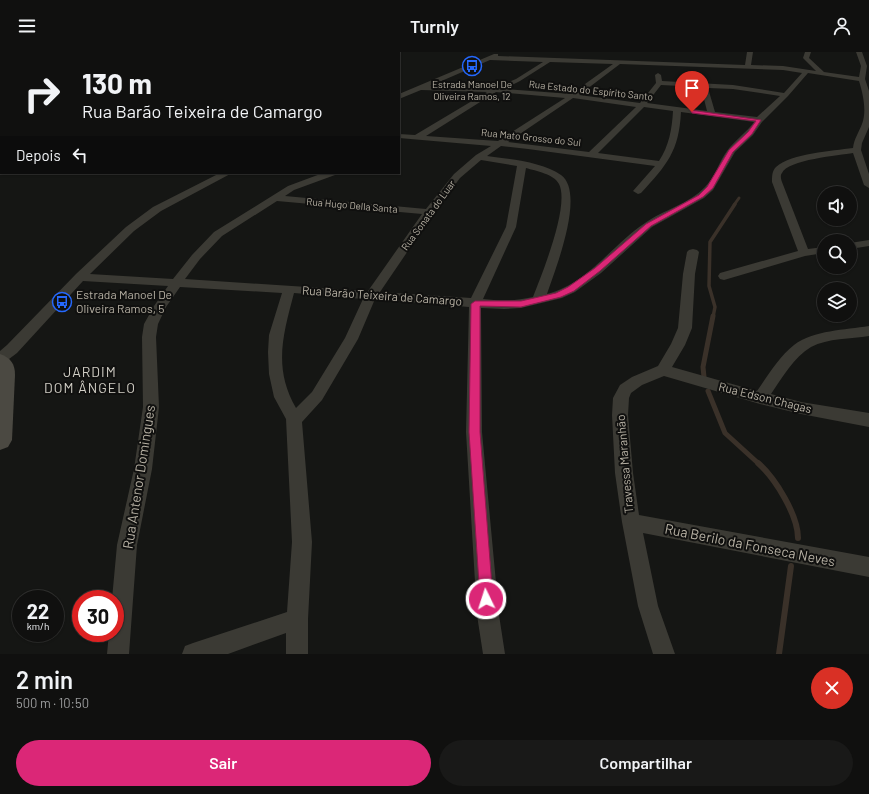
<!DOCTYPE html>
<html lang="pt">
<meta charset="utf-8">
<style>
:root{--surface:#10100f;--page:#191918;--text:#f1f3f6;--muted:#9c9d9e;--line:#30302f;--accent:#db2777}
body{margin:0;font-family:Barlow,sans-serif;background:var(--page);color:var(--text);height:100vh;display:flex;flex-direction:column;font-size:15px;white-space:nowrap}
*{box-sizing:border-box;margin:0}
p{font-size:13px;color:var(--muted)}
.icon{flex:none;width:22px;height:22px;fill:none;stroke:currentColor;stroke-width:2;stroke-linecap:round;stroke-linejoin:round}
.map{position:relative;height:602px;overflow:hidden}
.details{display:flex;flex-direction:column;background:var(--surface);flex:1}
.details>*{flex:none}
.top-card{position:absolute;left:0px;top:0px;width:400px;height:122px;box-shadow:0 1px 3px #0004,0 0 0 1px var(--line);background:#10100f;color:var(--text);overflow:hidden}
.tools{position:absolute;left:817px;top:134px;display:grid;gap:8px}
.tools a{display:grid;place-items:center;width:40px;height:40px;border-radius:50%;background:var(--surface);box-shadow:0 1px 3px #0004,0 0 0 1px var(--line);font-size:20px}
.speed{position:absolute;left:12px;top:538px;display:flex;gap:8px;font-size:20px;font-weight:700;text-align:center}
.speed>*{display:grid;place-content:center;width:52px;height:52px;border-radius:50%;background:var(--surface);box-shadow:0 1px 3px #0004,0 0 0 1px var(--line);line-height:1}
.speed small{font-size:10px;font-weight:400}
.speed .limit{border:6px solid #d22;background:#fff;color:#111}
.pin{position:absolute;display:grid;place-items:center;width:34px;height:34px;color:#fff;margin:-41px -17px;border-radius:50% 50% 50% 0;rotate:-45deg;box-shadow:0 0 4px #0007}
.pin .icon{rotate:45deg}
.me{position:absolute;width:44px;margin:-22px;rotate:356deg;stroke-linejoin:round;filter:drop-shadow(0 0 3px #0008)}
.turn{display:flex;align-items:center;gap:14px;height:84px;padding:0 16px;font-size:18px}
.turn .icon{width:52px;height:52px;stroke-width:2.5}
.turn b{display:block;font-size:28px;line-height:34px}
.then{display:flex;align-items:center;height:38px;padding:0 16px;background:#0003;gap:8px;font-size:15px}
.round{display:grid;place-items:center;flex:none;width:42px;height:42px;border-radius:21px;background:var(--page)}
.overview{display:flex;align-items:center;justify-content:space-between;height:68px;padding:0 16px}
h1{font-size:24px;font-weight:600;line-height:30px}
.button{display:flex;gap:8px;margin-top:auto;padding:8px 16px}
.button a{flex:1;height:46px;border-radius:24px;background:var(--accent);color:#fff;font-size:16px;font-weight:600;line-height:46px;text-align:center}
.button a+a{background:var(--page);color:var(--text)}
header{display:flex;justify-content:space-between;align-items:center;height:52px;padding:0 16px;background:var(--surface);font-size:18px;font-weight:600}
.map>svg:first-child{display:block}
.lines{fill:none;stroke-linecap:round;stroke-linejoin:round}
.stream-far3{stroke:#3a3129;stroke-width:3}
.stream-far2{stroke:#3a3129;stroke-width:3.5}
.stream-far1{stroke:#3a3129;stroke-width:5}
.stream{stroke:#3a3129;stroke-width:6}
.street{fill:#3b3a34;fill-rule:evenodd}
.secondary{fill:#4b4942;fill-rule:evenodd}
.route{fill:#db2777;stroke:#8e194d}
.labels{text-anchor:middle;stroke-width:4;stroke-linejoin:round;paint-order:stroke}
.far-poi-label{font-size:10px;fill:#b7b1a4;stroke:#10100f}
.far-street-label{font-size:10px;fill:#b7b1a4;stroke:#10100f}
.poi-label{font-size:12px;fill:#b7b1a4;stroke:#10100f;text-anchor:start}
.street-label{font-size:12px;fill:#b7b1a4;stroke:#10100f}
.quarter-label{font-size:14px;letter-spacing:1px;fill:#d2cfc6;stroke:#10100f}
.near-street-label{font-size:14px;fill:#b7b1a4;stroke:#10100f}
</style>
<header><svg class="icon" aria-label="menu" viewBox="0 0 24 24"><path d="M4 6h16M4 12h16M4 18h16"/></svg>Turnly<svg class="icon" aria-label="person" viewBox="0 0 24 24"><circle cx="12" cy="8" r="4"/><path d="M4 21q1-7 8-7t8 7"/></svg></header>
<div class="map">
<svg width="869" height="602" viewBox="0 0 869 602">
<rect width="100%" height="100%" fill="#151614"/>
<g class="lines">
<path class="stream-far3" d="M734,153L739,146"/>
<path class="stream-far2" d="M713,265L715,255L709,234L710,190L735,152"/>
<path class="stream-far1" d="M704,325L703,315L713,264
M708,339L725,381L759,412"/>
<path class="stream" d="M758,411C775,426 798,463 798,486
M779,602L791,514"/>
<path class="street" d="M747,0H753L751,13L783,14L816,19L803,6L805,0H811L809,6L824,20L859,25L861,14L856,0H862L867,14L865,27L869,39V75L862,91L861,98L869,122V136L864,133L853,101C840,103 787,108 782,121C780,123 781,127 782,130L808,197L824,195V201L805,204L724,228L720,227L718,224L720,221L798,199L772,130C772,124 772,119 776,115C792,101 832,99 853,96C854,87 859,80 862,72C867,59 863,42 859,29L808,21L788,44L762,70L753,83L735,100L713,138L704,146L652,175L601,221L575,240L562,246L521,256L504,257L481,256L482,380L499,563L505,602H483L477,563L466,380L469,255L375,247L358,287L322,348L302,370L312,490L308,567V602H286V581L228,602H182L185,594L193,591L287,560L292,490L286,367L274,345L269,322L268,300L269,283L282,241L180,235L166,255L158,272L156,285L159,355L152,417L137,493L129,602H107L109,581H115V547H112L117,493L134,417L143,355L142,285L144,272L154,254L168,234L83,229L17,301L5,310L0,311V299L7,293L76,222L126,175L153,155L220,121H232L161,159L134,179L90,222L173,227L192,203L214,180L288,134L323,121H337L335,123L294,138L285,144L426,157L454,122L476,103L491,94L399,86V82L415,83L487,40L421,38L399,47V42L494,2H498V4L745,13ZM490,8L543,10L516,27L494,36L430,34ZM550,10L613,12L571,42L504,37L520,29ZM620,12L783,18L802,21L784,41L733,33L662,29L661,23L658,21L655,23L656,31L640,51L579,43ZM661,33L701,35L707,59L647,51ZM708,36L733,37L780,44L757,65L715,60ZM496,40L565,46L498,89L426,84ZM573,46L636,55L589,100L508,90ZM644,55L673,59C672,77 669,94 659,109L598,101ZM681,60L754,70C746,81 735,88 727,99C719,110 715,125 705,135C689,152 663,158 645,171C612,193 587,232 547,242C555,218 586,141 561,123C543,110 509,107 487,104L501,94L528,97L655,114L633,139L638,142L641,141C667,113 679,99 681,60ZM481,108L517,114L506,175L471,246L380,240L433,162L460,126ZM526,116C536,119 554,122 559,132C570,153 542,222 533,245C516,249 501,249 483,247L516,175ZM277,149L422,162L368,239L185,227L200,207L222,184ZM294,241L363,247L345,286L312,340L296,356C273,316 283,283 294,241Z
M869,188V194L850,197V191Z
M693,197L697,198L699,200L695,222L692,276L685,293L672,315L757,339C768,323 779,305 794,293C814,278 845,278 869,274V284C851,287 828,286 811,295C794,305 782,326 771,342L801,350L869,361V375L801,362L760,352L664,324L642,333L631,341L629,346L628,363L633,421L639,463L869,505V525L643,481L658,554L675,602H653L638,554L622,470L615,421L612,363L613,346L620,333L632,325L658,314L671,292L678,276L683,222L687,200L689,198Z"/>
<path class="secondary" d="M0,302C11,306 15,312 15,323L12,388L8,395L0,398Z"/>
</g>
<path class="route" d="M690,58L761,68L752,82L733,100L713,136L703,145L651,174L600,219L574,239L561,245L521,255L480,254V380L493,547L491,552L486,554L482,552L480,547L469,380L471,252L475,249H521L556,241L568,235L595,216L646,172L699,143L707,135L729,98L748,80L756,69L692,61Z"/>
<defs>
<g id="bus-ring" transform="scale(1)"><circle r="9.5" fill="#10100f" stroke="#2568fc" stroke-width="1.5"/><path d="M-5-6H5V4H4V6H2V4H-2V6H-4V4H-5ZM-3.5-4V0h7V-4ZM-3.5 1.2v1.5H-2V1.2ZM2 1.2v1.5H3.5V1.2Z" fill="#2568fc"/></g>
</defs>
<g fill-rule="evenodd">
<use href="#bus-ring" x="472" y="14"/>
<use href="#bus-ring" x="62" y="250"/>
</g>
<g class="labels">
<g class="far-poi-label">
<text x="472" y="36">Estrada Manoel De<tspan x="472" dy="12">Oliveira Ramos, 12</tspan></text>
</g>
<g class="far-street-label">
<text transform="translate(591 38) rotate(6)" y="4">Rua Estado do Espírito Santo</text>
<text transform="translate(531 85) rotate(6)" y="4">Rua Mato Grosso do Sul</text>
<text transform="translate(352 153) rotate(5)" y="4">Rua Hugo Della Santa</text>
<text transform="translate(428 163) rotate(-54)" y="4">Rua Sonata do Luar</text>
</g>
<g class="poi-label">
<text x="76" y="247">Estrada Manoel De<tspan x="76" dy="14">Oliveira Ramos, 5</tspan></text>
</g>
<g class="street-label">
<text transform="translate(382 244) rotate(4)" y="4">Rua Barão Teixeira de Camargo</text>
<text transform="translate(765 346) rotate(14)" y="4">Rua Edson Chagas</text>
<text transform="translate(625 412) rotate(-95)" y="4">Travessa Maranhão</text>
</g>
<g class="quarter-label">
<text x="90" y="325">JARDIM<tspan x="90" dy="16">DOM ÂNGELO</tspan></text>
</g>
<g class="near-street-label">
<text transform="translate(139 425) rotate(-81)" y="5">Rua Antenor Domingues</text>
<text transform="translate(750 493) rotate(11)" y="5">Rua Berilo da Fonseca Neves</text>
</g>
</g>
</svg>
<div class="tools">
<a><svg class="icon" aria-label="sound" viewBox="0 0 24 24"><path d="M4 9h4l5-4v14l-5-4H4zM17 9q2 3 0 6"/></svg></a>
<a><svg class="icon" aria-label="search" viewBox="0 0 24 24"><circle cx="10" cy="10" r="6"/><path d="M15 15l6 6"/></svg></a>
<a><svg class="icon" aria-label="layers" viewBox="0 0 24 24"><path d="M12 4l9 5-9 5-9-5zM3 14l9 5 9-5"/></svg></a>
</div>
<div class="speed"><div>22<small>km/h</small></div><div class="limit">30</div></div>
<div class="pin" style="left:692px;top:60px;background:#d93025"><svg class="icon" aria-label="arrive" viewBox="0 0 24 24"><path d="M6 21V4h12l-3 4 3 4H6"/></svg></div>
<svg class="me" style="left:486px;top:547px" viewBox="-20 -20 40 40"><circle r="17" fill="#db2777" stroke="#fff" stroke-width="3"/><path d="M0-11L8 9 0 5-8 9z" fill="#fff"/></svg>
<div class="top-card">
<div class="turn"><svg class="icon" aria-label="right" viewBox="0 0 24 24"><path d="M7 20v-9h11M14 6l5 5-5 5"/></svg><div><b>130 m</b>Rua Barão Teixeira de Camargo</div></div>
<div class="then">Depois<svg class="icon" aria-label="left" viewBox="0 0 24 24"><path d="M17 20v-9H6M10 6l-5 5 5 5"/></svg></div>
</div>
</div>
<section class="details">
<div class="overview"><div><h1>2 min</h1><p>500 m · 10:50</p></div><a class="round" style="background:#d93025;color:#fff"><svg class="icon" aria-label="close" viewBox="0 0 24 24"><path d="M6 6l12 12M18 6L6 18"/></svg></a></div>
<div class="button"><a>Sair</a><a>Compartilhar</a></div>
</section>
